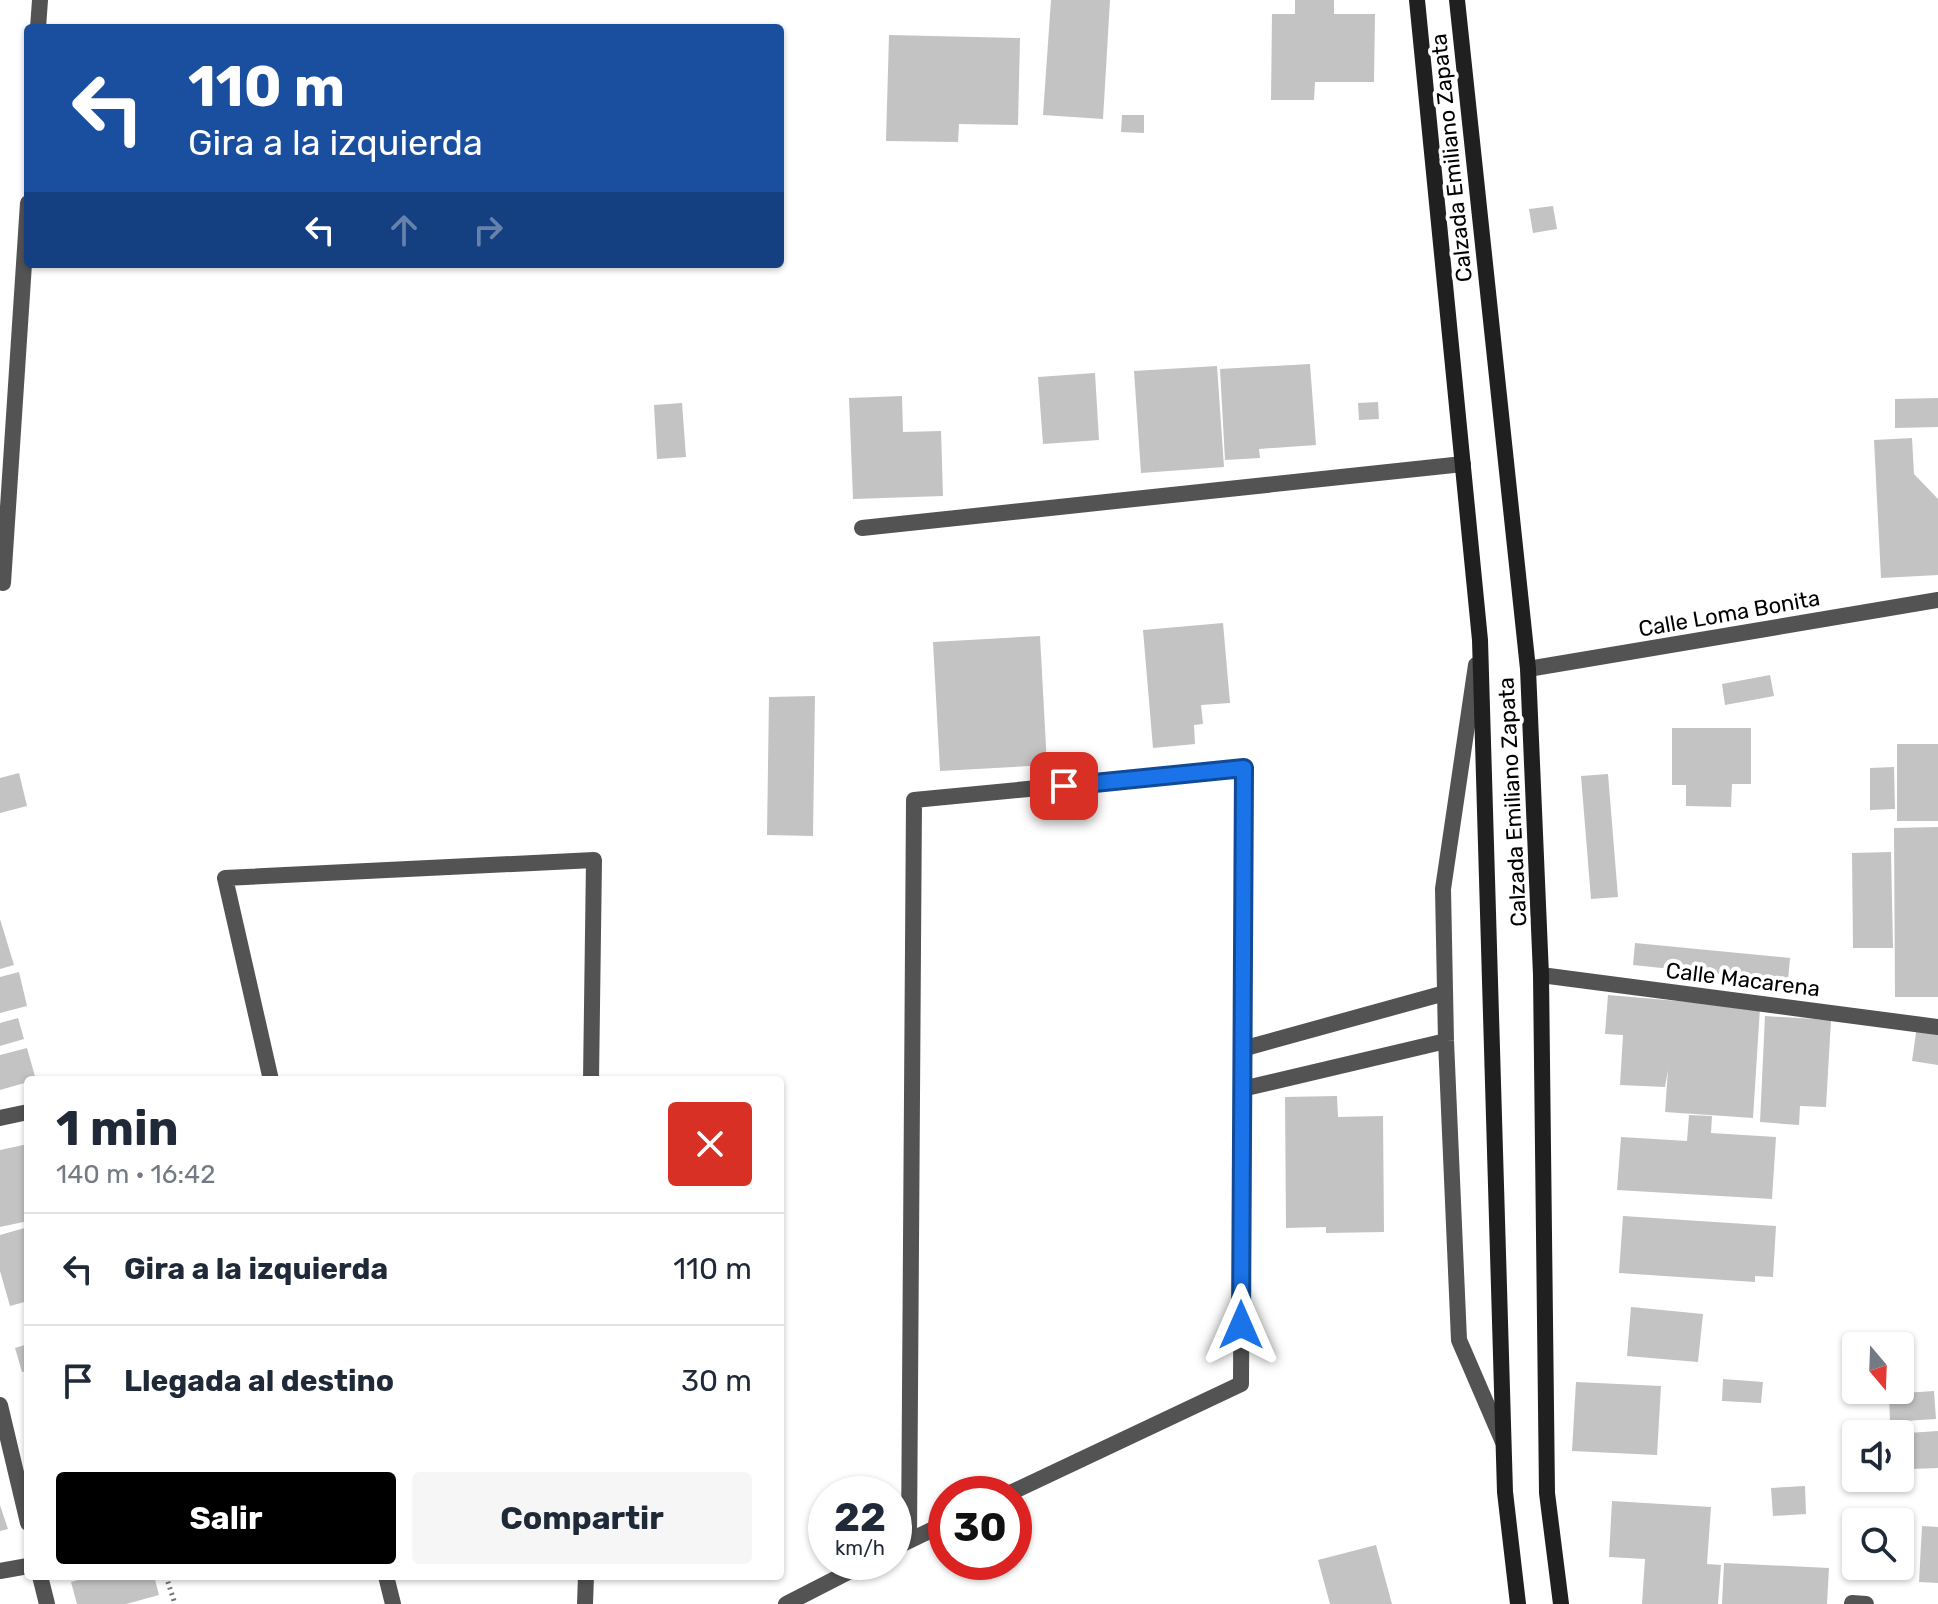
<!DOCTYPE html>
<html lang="es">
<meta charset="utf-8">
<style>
:root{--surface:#fff;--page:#f6f6f7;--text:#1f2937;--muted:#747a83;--line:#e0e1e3;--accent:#000}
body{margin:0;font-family:Rubik,sans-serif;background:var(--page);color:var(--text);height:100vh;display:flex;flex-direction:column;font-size:30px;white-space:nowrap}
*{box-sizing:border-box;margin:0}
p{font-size:26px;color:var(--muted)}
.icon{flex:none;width:44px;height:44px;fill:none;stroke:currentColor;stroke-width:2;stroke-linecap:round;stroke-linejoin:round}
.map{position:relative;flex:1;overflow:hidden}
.side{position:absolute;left:24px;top:1076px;width:760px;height:504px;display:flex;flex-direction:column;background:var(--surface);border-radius:8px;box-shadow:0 2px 6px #0004}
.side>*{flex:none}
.guide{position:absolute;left:24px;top:24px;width:760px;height:244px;border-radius:8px;box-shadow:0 2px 6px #0004;background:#1a4fa0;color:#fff;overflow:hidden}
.needle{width:52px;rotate:161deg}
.controls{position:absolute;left:1842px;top:1332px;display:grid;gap:16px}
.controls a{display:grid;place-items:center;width:72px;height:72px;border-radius:8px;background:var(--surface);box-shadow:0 2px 6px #0004;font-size:40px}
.speed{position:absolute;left:808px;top:1476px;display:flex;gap:16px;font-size:40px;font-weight:700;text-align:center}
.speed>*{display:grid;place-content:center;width:104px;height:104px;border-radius:50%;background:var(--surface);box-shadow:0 2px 6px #0004;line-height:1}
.speed small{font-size:20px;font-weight:400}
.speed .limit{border:12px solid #d22;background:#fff;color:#111}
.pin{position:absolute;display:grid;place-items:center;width:68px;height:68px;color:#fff;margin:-34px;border-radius:16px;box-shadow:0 4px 12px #0006}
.me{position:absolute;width:88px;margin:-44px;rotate:0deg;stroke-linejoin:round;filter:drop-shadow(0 0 6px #0008)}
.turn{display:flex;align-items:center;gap:28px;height:168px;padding:0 32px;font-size:36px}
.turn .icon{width:104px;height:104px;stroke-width:2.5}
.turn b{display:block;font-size:56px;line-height:68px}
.lanes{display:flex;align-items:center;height:76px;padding:0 32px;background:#0003;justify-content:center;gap:40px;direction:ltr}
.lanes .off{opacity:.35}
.round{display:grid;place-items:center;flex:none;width:84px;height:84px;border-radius:8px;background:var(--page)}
.headline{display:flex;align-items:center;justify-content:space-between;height:136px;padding:0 32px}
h1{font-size:48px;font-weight:700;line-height:60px}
.action{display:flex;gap:16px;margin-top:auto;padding:16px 32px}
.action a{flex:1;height:92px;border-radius:8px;background:var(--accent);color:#fff;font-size:32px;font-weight:700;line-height:92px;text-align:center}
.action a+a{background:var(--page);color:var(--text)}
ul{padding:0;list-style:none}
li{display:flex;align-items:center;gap:24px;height:112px;padding:0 32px;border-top:2px solid var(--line)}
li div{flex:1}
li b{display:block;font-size:30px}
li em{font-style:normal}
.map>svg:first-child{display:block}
.building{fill:#c3c3c3}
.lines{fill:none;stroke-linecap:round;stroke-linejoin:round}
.path{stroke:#757575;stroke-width:5;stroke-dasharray:2 4;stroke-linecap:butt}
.service{stroke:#535353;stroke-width:16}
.minor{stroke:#535353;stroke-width:16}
.secondary{stroke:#202020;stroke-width:16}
.route-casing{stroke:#114b97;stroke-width:20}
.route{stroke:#1a73e8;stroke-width:14}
.labels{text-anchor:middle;stroke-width:8;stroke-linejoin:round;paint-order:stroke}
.street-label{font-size:22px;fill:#000;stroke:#fff}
</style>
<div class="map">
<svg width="1938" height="1604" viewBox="0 0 1938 1604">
<rect width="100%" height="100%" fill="#fff"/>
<path class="building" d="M1051,0H1110L1103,119L1043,115Z
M1295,0H1334V14H1375L1374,82H1315L1314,100H1271L1272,14H1295Z
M889,35L1020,38L1018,125L959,124L958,142L886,141Z
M1122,115H1144V133L1121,132Z
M1553,206L1557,229L1533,233L1529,209Z
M1310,364L1316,445L1259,449L1260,458L1225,460L1220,369Z
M1217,366L1224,467L1141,473L1134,371Z
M1095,373L1099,440L1043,444L1038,377Z
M902,396L903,432L941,431L943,496L853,499L849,398Z
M1938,398V427L1895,428V399Z
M1378,402L1379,419L1359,420L1358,403Z
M682,403L686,457L657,459L654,405Z
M1912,438L1914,474L1938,499V575L1881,578L1874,440Z
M1223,623L1230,703L1201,705L1203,724L1194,725L1195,744L1153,748L1143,630Z
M1040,636L1047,765L940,771L933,642Z
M1770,675L1774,696L1725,705L1722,684Z
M815,696L813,836L767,835L769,697Z
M1672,728H1751V784H1732L1731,807L1686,806V785H1672Z
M1897,744H1938V821H1897Z
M1894,767L1895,809L1870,810V768Z
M19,773L27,806L0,813V778Z
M1608,774L1618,897L1591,899L1581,776Z
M1938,827V997H1895L1894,828Z
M1891,852L1893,948H1853L1852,853Z
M0,919L14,965L0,969Z
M1635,943L1790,958L1788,981L1633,965Z
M19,972L27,1006L0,1013V977Z
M1608,995L1760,1008L1753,1118L1665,1112L1668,1070L1665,1087L1620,1085L1623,1035L1605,1034Z
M1765,1016L1831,1020L1826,1107L1800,1106L1799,1125L1760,1122Z
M18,1018L24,1039L0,1046V1023Z
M1917,1026L1938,1028V1065L1912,1061Z
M27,1048L36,1080H28V1082L0,1090V1055Z
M1337,1096L1338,1117L1383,1116L1384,1232L1326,1233V1227L1286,1228L1285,1097Z
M1689,1115L1712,1116L1711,1133L1776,1137L1772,1199L1617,1190L1621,1137L1687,1141Z
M28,1144V1221L0,1227V1150Z
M1623,1216L1776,1226L1773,1277L1755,1276V1282L1619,1273Z
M28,1227V1301L10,1306L0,1271V1235Z
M1631,1307L1703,1314L1698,1362L1627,1356Z
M28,1344V1371L22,1372L15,1348Z
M1723,1379L1763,1382L1761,1403L1722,1401Z
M1576,1382L1661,1386L1657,1455L1572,1451Z
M1934,1391L1936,1419L1890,1422L1889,1394Z
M1905,1424L1908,1477L1900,1478V1434H1867V1426Z
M1938,1431V1468L1910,1469L1908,1433Z
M1805,1486L1806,1514L1773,1516L1771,1488Z
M1612,1501L1711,1507L1707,1564L1721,1565L1718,1604H1642L1645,1559L1609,1557Z
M0,1505L8,1529L0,1531Z
M1922,1526L1938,1527V1583L1919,1582Z
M1376,1545L1392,1604H1330L1318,1560Z
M1724,1563L1829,1568L1827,1604H1722Z
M92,1576H154L159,1595L126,1604H77L71,1582Z"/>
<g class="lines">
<path class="path" d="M166,1576L175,1604"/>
<path class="service" d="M1852,1603L1866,1604"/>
<path class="minor" d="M38,28L40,0
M862,528L1463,464
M3,583L28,203
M1476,665L1443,889L1446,1041L1459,1340L1503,1442
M1528,669L1938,600
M1541,975L1938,1027
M1242,1049L1445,993
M271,1080L225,878L594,860L591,1080
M1242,1089L1446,1041
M0,1118L28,1112
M0,1405L28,1523
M909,1540L914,800L1244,768L1241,1384L1008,1494
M894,1548L946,1523
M0,1571L28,1566
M40,1576L47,1604
M386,1576L393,1604
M585,1604L586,1576
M786,1604L868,1562"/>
<path class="secondary" d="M1417,0L1480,640L1505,1492L1518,1604
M1457,0L1528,669L1541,975L1547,1493L1561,1604"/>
</g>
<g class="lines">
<g class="route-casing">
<path id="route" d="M1064,786L1244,768L1241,1325"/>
</g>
<use href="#route" class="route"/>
</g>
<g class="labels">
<g class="street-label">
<text transform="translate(1451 158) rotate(-96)" y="8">Calzada Emiliano Zapata</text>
<text transform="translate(1729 613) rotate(-10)" y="8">Calle Loma Bonita</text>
<text transform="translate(1512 802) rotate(-93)" y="8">Calzada Emiliano Zapata</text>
<text transform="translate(1743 979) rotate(7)" y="8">Calle Macarena</text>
</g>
</g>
</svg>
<div class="controls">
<a><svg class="needle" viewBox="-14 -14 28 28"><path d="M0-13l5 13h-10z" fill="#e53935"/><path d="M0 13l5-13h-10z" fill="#747a83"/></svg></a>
<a><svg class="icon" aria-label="sound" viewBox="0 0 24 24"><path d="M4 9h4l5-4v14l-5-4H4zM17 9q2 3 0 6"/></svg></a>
<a><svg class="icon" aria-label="search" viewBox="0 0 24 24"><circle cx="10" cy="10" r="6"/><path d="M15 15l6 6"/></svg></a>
</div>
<div class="speed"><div>22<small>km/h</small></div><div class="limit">30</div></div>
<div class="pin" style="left:1064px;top:786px;background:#d93025"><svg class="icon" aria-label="arrive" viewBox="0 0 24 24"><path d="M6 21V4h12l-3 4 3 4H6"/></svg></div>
<svg class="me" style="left:1241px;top:1325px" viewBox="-20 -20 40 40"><path d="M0-17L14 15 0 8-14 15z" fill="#1a73e8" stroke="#fff" stroke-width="4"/></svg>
<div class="guide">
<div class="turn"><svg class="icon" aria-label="left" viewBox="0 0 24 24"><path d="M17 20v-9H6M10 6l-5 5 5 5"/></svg><div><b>110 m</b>Gira a la izquierda</div></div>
<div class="lanes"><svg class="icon" aria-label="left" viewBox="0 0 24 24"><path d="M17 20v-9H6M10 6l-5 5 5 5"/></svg><svg class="icon off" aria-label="ahead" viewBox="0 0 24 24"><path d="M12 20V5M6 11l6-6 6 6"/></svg><svg class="icon off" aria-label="right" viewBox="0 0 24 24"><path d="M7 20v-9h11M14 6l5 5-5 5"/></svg></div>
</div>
<section class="side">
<div class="headline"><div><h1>1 min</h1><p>140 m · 16:42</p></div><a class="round" style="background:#d93025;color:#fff"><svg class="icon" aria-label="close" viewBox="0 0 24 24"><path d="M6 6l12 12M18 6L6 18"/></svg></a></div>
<ul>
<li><svg class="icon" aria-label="left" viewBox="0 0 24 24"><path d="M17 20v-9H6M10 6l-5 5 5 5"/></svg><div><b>Gira a la izquierda</b></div><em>110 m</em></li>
<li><svg class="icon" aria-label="arrive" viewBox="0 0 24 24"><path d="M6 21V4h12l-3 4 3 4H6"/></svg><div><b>Llegada al destino</b></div><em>30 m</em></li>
</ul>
<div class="action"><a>Salir</a><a>Compartir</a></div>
</section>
</div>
